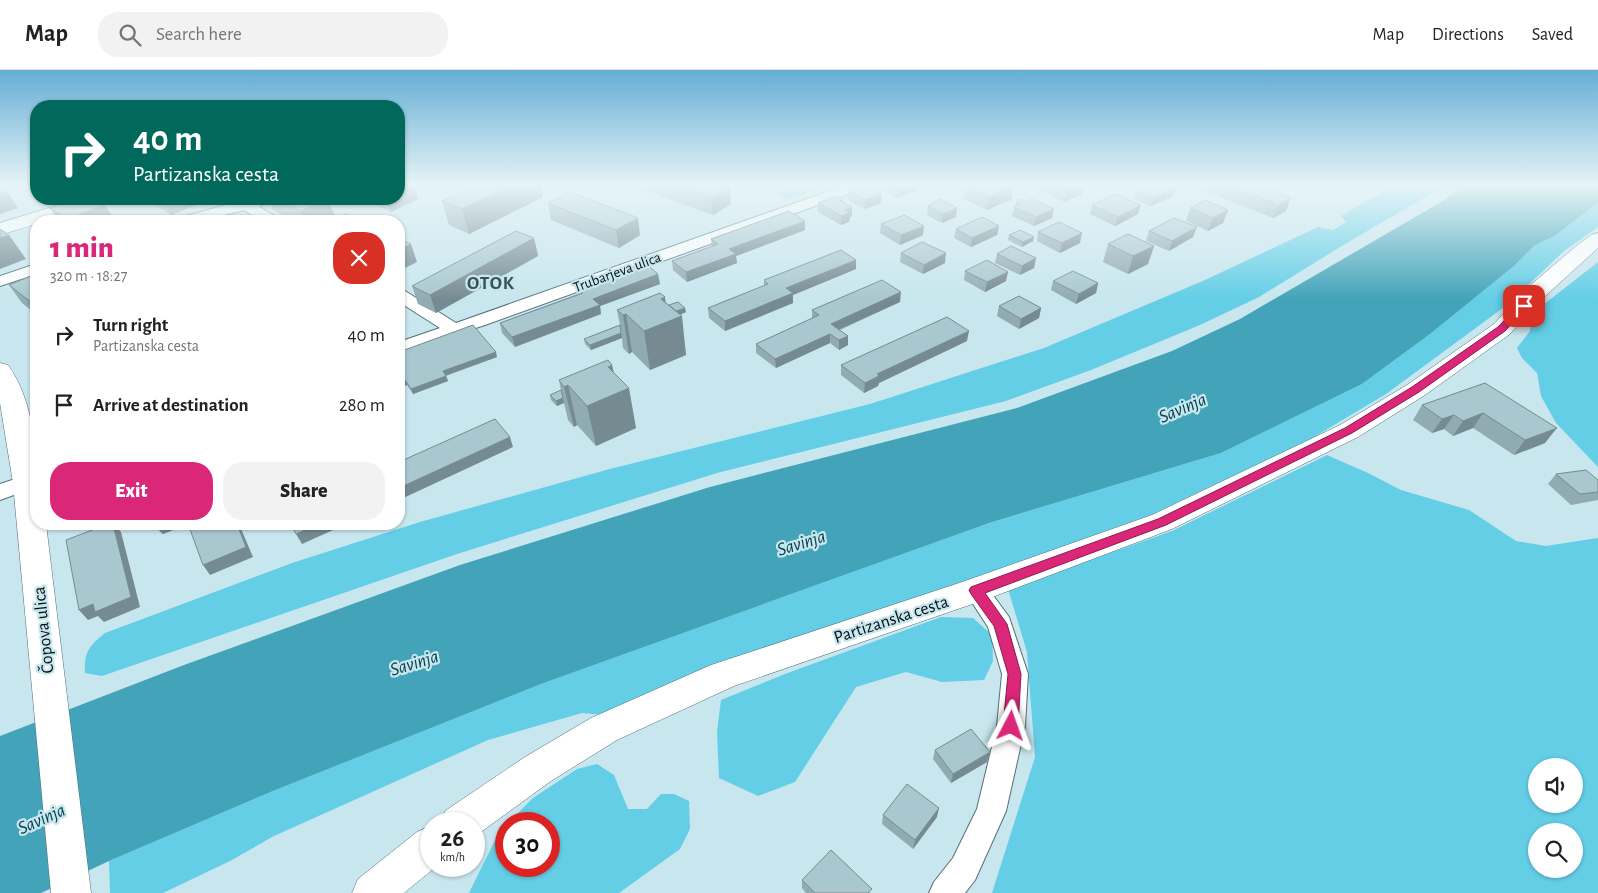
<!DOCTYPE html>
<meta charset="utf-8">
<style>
:root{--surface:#fff;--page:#f2f2f2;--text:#222;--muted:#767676;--line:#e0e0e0;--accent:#db2777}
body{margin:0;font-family:"Alegreya Sans",sans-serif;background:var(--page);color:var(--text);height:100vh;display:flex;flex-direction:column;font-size:19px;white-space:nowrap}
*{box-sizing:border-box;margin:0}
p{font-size:16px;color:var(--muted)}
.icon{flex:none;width:28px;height:28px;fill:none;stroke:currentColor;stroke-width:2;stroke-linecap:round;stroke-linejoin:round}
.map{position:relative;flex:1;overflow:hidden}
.side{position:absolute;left:30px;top:145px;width:375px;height:315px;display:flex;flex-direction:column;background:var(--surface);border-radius:20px;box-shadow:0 1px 4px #0004}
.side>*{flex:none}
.banner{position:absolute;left:30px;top:30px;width:375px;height:105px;border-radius:20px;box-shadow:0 1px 4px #0004;background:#00695c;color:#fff;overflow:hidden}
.tools{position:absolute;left:1528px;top:688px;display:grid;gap:10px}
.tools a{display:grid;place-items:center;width:55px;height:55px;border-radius:50%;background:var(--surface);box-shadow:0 1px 4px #0004;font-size:25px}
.speed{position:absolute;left:420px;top:742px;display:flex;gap:10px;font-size:25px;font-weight:700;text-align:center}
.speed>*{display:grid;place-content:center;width:65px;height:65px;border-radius:50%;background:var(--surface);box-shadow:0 1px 4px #0004;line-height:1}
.speed small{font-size:12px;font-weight:400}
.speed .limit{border:8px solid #d22;background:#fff;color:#111}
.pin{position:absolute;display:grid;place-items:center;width:42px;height:42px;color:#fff;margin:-21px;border-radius:10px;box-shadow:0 2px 8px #0006}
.me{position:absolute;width:55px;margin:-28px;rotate:4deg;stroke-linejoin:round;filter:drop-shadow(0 0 4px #0008)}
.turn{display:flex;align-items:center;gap:18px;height:105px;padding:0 20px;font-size:22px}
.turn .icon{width:65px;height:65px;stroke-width:2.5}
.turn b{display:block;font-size:35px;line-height:42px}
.round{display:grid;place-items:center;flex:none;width:52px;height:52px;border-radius:20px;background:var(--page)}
.headline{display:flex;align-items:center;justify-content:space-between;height:85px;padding:0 20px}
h1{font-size:30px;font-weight:800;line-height:38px;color:var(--accent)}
.button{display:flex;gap:10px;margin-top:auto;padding:10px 20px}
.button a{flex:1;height:58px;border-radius:20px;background:var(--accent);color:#fff;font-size:20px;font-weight:800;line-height:58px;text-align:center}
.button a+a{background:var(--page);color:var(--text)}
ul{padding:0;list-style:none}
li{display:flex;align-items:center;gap:15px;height:70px;padding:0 20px}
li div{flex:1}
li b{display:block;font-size:19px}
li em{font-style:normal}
header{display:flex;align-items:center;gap:30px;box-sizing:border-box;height:70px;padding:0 25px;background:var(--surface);border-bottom:1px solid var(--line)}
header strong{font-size:24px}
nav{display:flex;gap:28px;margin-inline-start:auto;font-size:18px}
.search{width:350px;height:45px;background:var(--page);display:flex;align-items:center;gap:12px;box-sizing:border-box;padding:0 18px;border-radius:20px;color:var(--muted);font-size:19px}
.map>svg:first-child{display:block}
.green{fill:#63cee6;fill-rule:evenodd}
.water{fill:#42a3b9}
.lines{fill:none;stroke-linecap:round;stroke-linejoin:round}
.minor-casing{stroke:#546f76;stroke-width:2}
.tertiary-casing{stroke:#546f76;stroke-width:1}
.minor{fill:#fff;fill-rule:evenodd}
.tertiary{fill:#fff;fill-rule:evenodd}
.wall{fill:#91abb2}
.shaded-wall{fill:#768b91}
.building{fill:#a9c7cf;stroke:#768b91}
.route{fill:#db2777;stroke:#8e194d}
.labels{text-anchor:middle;stroke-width:4.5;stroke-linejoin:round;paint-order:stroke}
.far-street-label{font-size:15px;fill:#071114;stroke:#c8e6ee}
.street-label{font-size:18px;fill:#071114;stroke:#c8e6ee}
.far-district-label{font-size:19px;font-weight:bold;letter-spacing:1px;fill:#375258;stroke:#c8e6ee}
.water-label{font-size:19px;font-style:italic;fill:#07434f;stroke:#c8e6ee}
</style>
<header>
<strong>Map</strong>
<div class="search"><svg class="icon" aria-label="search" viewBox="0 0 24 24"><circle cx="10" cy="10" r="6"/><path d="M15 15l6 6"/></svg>Search here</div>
<nav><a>Map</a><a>Directions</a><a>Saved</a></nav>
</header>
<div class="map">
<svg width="1598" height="823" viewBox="0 0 1598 823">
<rect width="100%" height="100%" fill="#c8e6ee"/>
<path class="green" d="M775,114H832L787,130L776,123L795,116Z
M1396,114H1448L1345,174L1259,227L1200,255L1091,300L1006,331L717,403L457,484L102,606L85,603C84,582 89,576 105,563L295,492L420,452L606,400L870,334L1044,278L1205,210L1318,157L1333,160L1346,152L1341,146Z
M1598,133V157L1564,181L1507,235L1386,324L1309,370L1151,445L963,512L604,645L582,643L488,670L274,766L230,791L163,823H110L109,791L273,721L541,614L992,452L1221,383L1362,314L1430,264L1514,196L1534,176L1556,165Z
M1598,192V397L1556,353L1541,326L1537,303L1522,288L1517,278L1530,261L1531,252L1543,235Z
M1327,385L1368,403L1401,420L1469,440L1516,471L1546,476L1598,468V823H992L1035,687L1027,582L1008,519L1172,461ZM1536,696H1574V734H1536ZM1536,761H1574V799H1536Z
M941,547L973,548L992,565L993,591L984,610L942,612L906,602L856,617L795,712L758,726L719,708L717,662L721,630L785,604Z
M597,694L614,705L628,739H647L661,724H674L689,731L690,759L680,779L619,823H469L499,762L506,755V796H549V754H507L533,728L577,699Z"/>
<path class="water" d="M1467,114H1598V133L1556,165L1534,176L1514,196L1430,264L1362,314L1221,383L992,452L541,614L273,721L109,791L41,823H0V666L184,595L460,495L710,417L1017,338L1172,281L1240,249L1441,132Z"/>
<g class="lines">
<g class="minor-casing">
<path id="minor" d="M849,114H870L868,117L485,255L399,283V272L440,258L399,232V220L405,221L456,253Z
M275,129L273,132L258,136L278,148L280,151H263L244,140L200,151H177L179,148L244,130Z
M36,194V204L0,216V206Z
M36,402V417L0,430V414Z
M976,511L984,513L1009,547L1028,604L1025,656L1006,741L975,810L965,823H929L934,812L953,788L977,739L997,656L1002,604L988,557L964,520L968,513Z"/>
</g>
<g class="tertiary-casing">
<path id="tertiary" d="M78,129H105L102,133L44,151H36V154L0,165V153Z
M1598,163V178L1542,229L1510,264L1425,325L1358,367L1172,459L987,529L734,616L617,670L551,711L474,767V754H440L445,741L525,687L591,648L711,595L965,511L1152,445L1340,355L1407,315L1494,254L1526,219L1575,177L1591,165Z
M0,293L8,295C40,340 36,401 36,454H46L91,823H51L13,413L0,333Z
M431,756V796H437L404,823H352L358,809L417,762Z"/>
</g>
<use href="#minor" class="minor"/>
<use href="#tertiary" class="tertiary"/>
</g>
<path class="wall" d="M399,114H414L418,129L391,142L369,132L368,129H399Z
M478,114H541L543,127L469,164L449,155L442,131Z
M640,114H723L731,134L713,145L640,119Z
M880,114H918V120L897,128L880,118Z
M1039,114H1085L1082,124L1064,132L1038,120Z
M1149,114H1190L1176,121H1175L1173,126L1151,136L1134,129L1136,120Z
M1195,114H1256L1286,141L1273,148L1195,117Z
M966,116L1012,129L987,140L964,129Z
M849,121L882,124L881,133L865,139L848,130Z
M150,129H202L204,132L171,145L153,134Z
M268,129H327L335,147L324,151H295L273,140Z
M843,130V132L852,137V146L850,147L849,152L841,155L818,142V133Z
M1016,132H1026L1054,139L1052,148L1034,156L1012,146Z
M548,133L640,165L619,178L551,150Z
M105,135L115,151H58L50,138Z
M1092,135L1138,144L1115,156L1090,144Z
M928,136L956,147L942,153L927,145Z
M1190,138L1228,140L1223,153L1208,161L1186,151Z
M881,154L923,165L900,175L880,163Z
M999,156L997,165L971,177L954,168L956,159Z
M805,160L736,186L737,193L687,212L673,200L672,191L712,177L711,169Z
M1149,161L1193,167L1169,181L1146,171Z
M1038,162L1080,173L1060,183L1037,171Z
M1009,165L1033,171L1022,177L1008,170Z
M534,168L538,186L436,243L418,234L412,216Z
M1108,174L1154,176L1148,194L1128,204L1103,192Z
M901,183L945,193L923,204L900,192Z
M997,184L1036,188L1034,198L1020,205L995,193Z
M856,199L793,225V233L725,261L709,248L708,238L764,216V210Z
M965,201L1006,211L985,222L964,210Z
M36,204V244L22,233L9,215Z
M1053,211L1098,213L1096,223L1076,234L1051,220Z
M660,214L600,236L601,244L515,277L502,263L500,253L578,224L577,217Z
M665,227V232L669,235L686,242L680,245L686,285L650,300L632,282L629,284L623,278L622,268L591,280L585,274L584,269L620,255L617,240Z
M900,232L840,260L848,275L839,280L830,273L776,298L756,283V274L812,248V240Z
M999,236L1041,238L1039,248L1019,259L997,246Z
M36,254V266L30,257Z
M967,271L879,313L878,316L864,323L841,305V295Z
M399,282L497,287L446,306L448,311L413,324L407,315L399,318Z
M612,295L614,303L636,358L596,376L577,355L574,357L568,350L564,333L557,336L551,330L550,325L561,320L559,310Z
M1485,313L1545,373L1514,385L1473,358L1453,366L1444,359L1432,363L1413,350L1422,335Z
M1556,404L1598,410V430L1571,435L1548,414Z
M156,454H188L163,464L161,463L157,458Z
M935,680L987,692L951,713L933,689Z
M883,745L937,747L913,779L882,754Z
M802,810L871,823H806L802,818Z"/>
<path class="shaded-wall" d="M399,114H414L418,129L391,142L386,129H399Z
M515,114H541L543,127L469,164L462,139Z
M918,114V120L897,128L898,115Z
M1079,114H1085L1082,124L1064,132L1067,119Z
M1182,114H1190L1176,121L1178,117Z
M1014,116L1012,129L987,140L989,127Z
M730,117L731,134L713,145L711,128Z
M1176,117L1173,126L1151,136L1154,128Z
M7,121L18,138L0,144V123Z
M882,124L881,133L865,139V130Z
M1291,128L1286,141L1273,148L1278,135Z
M162,129H202L204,132L171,145Z
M328,129L335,147L324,151H305L301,141Z
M105,135L115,151H69L67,149Z
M1141,135L1138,144L1115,156L1118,147Z
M852,137V146L850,147L849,152L841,155V146L845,140Z
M957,138L956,147L942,153L943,144Z
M1054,139L1052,148L1034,156L1036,147Z
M1228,140L1223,153L1208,161L1213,148Z
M638,148L640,165L619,178L616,160Z
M805,151V160L736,186L737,193L687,212L686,202L729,179Z
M924,156L923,165L900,175L901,165Z
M999,156L997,165L971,177L972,168Z
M1197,157L1193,167L1169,181L1172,171Z
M1082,163L1080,173L1060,183L1062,173Z
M9,165L26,189L0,199V168Z
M1034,167L1033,171L1022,177L1023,172Z
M534,168L538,186L436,243L430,225Z
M411,174L417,192L399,201V180Z
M1154,176L1148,194L1128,204L1133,186Z
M946,183L945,193L923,204L924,195Z
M1036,188L1034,198L1020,205L1022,196Z
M856,190V199L793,225V233L725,261V251L786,218Z
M1008,202L1006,211L985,222L987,212Z
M658,204L660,214L600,236L601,244L515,277L512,267L593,229Z
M1098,213L1096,223L1076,234L1079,224Z
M901,222L900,232L831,263V254Z
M665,227L667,245L685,238L686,242L668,250L682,246L686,285L650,300L644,261L661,229Z
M1041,238L1039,248L1019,259L1021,249Z
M626,244L632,282L629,284L623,245Z
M969,261L967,271L879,313L878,316L864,323L865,313L877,304Z
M621,263L622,268L591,280L590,275Z
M830,264V273L776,298L775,289Z
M848,266V275L839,280V270Z
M496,282L497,287L444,306L443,301Z
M612,295L618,323L629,318L636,358L596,376L587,336L608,297Z
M446,306L448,311L413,324L411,319Z
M405,310L407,315L399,318V312Z
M568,315L577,355L574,357L564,317Z
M563,328L564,333L557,336L556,331Z
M399,341L404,353L399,355Z
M1483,343L1473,358L1453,366L1463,351Z
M1454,345L1444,359L1432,363L1442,349Z
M1557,358L1545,373L1514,385L1525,370Z
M510,367L513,377L399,430V418Z
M64,454H77L68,458Z
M113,454H114L121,462L140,537L104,552L98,546L88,550L79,540Z
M171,454H188L163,464L159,459Z
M237,454H239L253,487L210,505L203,495Z
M318,454H341L342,456L302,474L296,464Z
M990,682L987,692L951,713L953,704Z
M939,738L937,747L913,779L915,770Z"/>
<path class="building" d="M478,114H515L462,139L442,131Z
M673,114H723L730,117L711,128Z
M968,114H1012L1014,116L989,127L966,116Z
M1056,114H1079L1067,119Z
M1149,114H1169L1176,117L1154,128L1136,120Z
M1172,114H1182L1178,117Z
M1225,114H1256L1291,128L1278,135Z
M0,115L7,121L0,123Z
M865,115L882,124L865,130L849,121Z
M570,122L638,148L616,160L548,133Z
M1115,124L1141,135L1118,147L1092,135Z
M836,126L843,130L840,131L852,137L845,140L850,143L841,146L818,133Z
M76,129H95L105,135L67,149L50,138Z
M277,129H328L301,141Z
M940,129L957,138L943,144L928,136Z
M1021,129L1026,132L1032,129L1054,139L1036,147L1014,137L1020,134L1016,132Z
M1205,130L1228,140L1213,148L1190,138Z
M789,141L805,151L729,179L736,184L686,202L672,191L718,174L711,169Z
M346,144L362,151H329Z
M201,145L213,151H185Z
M904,145L924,156L901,165L881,154Z
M982,147L999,156L972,168L956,159Z
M1174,148L1197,157L1172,171L1149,161Z
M1059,152L1082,163L1062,173L1038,162Z
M0,159L9,165L0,168Z
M1020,160L1034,167L1023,172L1009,165Z
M516,161L534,168L430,225L412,216Z
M1128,164L1154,176L1133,186L1108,174Z
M399,169L411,174L399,180Z
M922,172L946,183L924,195L901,183Z
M1011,176L1036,188L1022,196L997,184Z
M841,180L856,190L786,218L793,223L725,251L708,238L768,214L764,210Z
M987,190L1008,202L987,212L965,201Z
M645,193L658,204L593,229L600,235L512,267L500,253L583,223L577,217Z
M1073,201L1098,213L1079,224L1053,211Z
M36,204V236L9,215Z
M882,210L901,222L831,254L848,266L839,270L830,264L775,289L756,274L819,245L812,240Z
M660,223L665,227L661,229L682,246L644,261L626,244L623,245L617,240Z
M1019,226L1041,238L1021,249L999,236Z
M678,232L685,238L676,241L669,235Z
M947,247L969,261L877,304L879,306L865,313L841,295Z
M36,254V262L30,257Z
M473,255L496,282L443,301L446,306L411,319L405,310L399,312V282Z
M620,255L621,263L590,275L584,269Z
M608,290L612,295L608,297L629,318L587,336L568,315L564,317L559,310Z
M1485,313L1557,358L1525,370L1483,343L1463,351L1454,345L1442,349L1422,335Z
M561,320L563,328L556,331L550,325Z
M495,349L510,367L399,418V392Z
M1586,400L1598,410V422L1580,424L1556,404Z
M108,454H113L131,527L95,542L93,534L79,540L66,470Z
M156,454H171L159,459L157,458Z
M188,454H237L246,477L203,495Z
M291,454H318L296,464Z
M971,659L990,682L953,704L935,680Z
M907,714L939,738L915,770L883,745Z
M831,780L872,819L868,823H815L802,810Z"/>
<linearGradient id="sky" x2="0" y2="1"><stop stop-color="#65add5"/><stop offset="0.5" stop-color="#e6f4f7"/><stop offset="1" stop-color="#e6f4f7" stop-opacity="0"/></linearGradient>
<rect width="1598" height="230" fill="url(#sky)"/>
<path class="route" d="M1524,233L1528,236L1505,261L1419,322L1352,363L1166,455L985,523L1007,554L1021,604L1018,656L1016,660L1011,662L1005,660L1003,656L1008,604L994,556L971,524L969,520L971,517L1158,449L1345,358L1412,317L1498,257L1520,234Z"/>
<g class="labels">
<g class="far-street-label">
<text transform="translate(617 202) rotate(-20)" y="5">Trubarjeva ulica</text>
</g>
<g class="street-label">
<text transform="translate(891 549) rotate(-18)" y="6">Partizanska cesta</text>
<text transform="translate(43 560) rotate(-96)" y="6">Čopova ulica</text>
</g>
<g class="far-district-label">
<text x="491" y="219">OTOK</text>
</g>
<g class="water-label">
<text transform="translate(1182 337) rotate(-23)" y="7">Savinja</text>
<text transform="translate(801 472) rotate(-17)" y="7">Savinja</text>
<text transform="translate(414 592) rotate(-17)" y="7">Savinja</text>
<text transform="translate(41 748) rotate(-24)" y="7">Savinja</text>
</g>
</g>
</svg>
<div class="tools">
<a><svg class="icon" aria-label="sound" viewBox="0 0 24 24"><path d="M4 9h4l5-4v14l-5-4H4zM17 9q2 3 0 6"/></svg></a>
<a><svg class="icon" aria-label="search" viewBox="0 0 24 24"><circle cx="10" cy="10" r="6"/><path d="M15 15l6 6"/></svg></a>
</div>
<div class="speed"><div>26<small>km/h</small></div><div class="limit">30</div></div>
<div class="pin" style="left:1524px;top:236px;background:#d93025"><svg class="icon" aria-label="arrive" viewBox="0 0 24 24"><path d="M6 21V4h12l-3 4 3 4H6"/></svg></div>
<svg class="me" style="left:1011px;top:656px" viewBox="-20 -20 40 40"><path d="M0-17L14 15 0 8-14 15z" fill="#db2777" stroke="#fff" stroke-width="4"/></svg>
<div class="banner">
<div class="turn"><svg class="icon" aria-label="right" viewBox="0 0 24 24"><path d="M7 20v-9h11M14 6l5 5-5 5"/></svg><div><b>40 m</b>Partizanska cesta</div></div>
</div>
<section class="side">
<div class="headline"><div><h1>1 min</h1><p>320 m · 18:27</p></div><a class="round" style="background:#d93025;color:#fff"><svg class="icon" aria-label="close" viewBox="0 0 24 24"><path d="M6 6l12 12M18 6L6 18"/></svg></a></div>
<ul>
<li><svg class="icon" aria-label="right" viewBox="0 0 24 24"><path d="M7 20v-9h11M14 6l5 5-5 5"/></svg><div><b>Turn right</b><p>Partizanska cesta</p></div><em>40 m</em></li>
<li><svg class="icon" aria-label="arrive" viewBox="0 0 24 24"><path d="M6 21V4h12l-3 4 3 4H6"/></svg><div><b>Arrive at destination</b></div><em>280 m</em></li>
</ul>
<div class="button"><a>Exit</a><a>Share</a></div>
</section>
</div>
